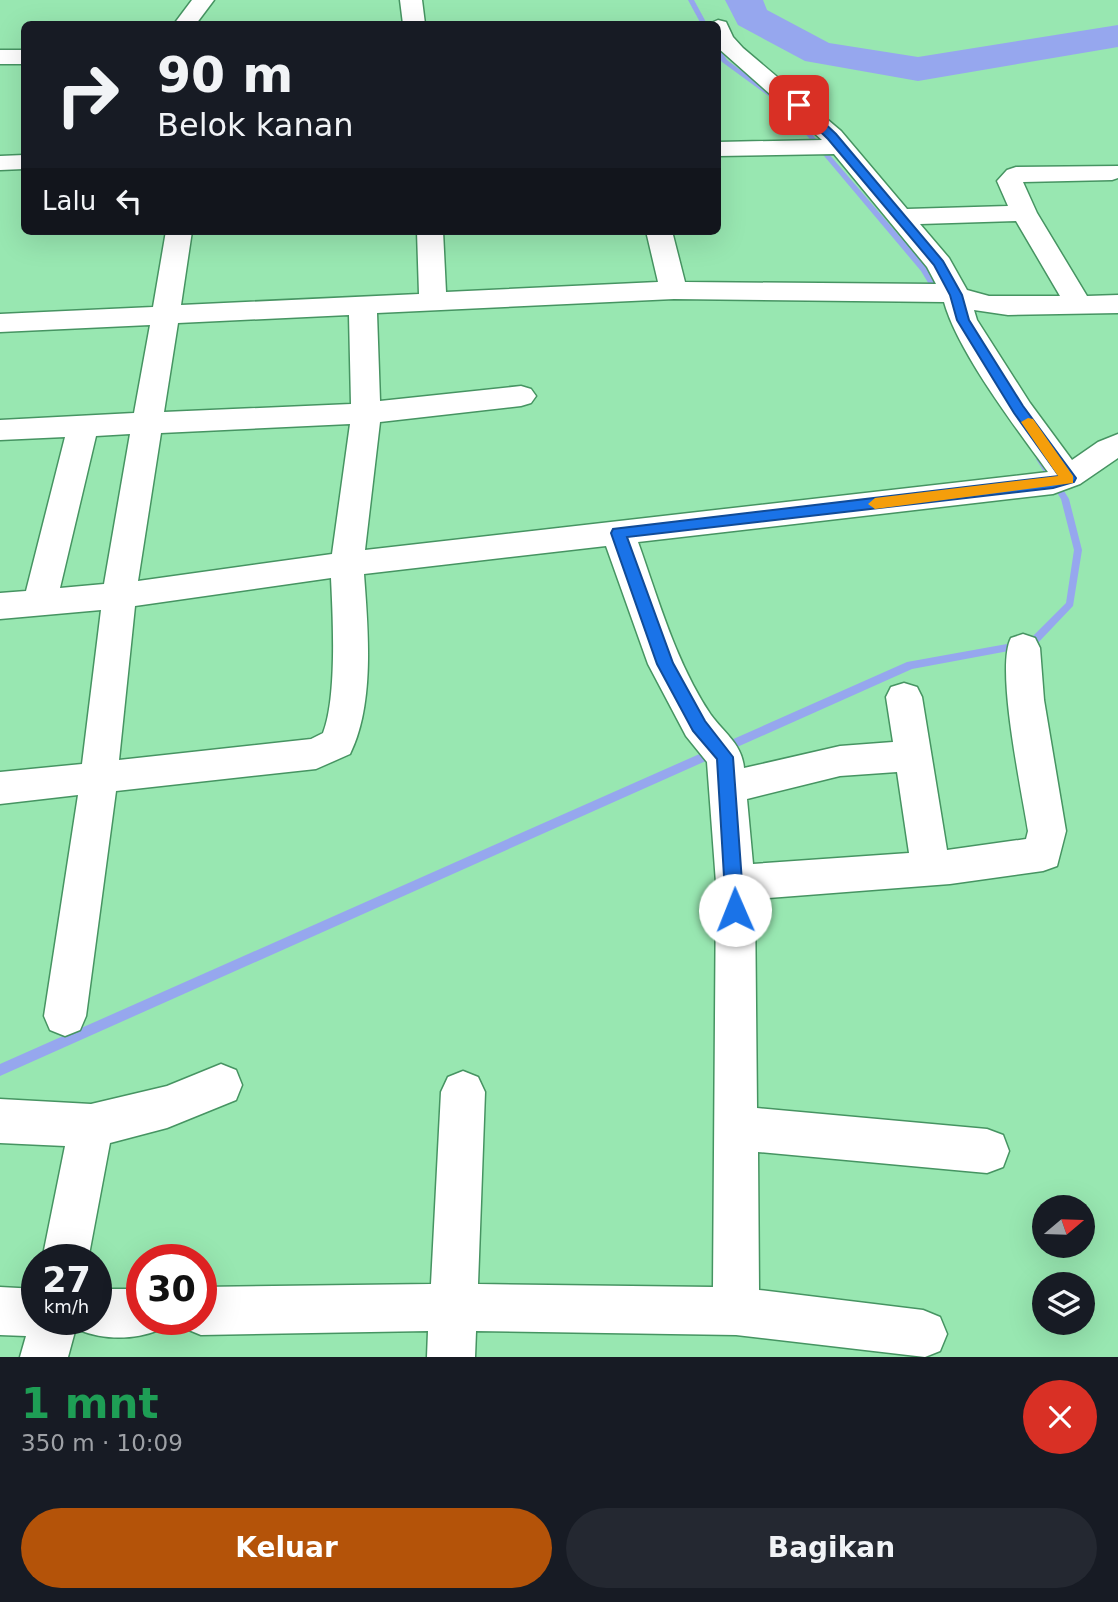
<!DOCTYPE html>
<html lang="id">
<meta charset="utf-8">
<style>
:root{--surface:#171b24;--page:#242831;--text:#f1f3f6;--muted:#9ea1a6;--accent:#b45309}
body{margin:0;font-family:"DejaVu Sans",sans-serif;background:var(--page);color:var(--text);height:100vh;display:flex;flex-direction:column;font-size:26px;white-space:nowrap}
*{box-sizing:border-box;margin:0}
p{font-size:23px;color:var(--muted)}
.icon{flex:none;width:38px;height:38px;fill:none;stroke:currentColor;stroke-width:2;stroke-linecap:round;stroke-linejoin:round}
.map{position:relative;height:1357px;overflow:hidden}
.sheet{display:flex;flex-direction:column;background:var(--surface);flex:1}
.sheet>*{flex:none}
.banner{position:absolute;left:21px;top:21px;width:700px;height:214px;border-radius:10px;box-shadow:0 7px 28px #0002;background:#171b24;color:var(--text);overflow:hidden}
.needle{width:46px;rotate:71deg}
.tools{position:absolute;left:1032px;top:1195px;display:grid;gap:14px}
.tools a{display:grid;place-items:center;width:63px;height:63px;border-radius:50%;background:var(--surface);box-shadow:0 7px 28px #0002;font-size:35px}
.speed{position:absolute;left:21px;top:1244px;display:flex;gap:14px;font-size:35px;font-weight:700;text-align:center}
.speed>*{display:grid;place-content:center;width:91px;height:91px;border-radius:50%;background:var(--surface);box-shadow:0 7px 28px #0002;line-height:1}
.speed small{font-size:18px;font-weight:400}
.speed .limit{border:10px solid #d22;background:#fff;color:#111}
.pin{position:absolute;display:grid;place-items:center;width:60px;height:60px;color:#fff;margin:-30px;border-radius:14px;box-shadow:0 4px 10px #0006}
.me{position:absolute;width:77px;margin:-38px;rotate:359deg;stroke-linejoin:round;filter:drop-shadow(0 0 5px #0008)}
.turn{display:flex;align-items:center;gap:24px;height:147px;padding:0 21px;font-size:32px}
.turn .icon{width:91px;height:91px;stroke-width:2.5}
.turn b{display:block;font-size:49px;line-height:60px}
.then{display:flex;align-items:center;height:66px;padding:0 21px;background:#0003;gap:14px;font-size:26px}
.round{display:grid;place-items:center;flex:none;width:74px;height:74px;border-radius:37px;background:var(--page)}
.head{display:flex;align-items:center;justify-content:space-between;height:119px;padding:0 21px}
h1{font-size:42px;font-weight:800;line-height:52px;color:#1e9e55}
.action{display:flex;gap:14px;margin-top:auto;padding:14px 21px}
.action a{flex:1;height:80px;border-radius:42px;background:var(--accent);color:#fff;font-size:28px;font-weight:800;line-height:80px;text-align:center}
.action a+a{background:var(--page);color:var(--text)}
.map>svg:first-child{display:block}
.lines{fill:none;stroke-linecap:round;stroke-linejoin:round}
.stream{fill:#96a7ee;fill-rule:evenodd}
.river{fill:#96a7ee;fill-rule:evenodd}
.minor-casing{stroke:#469462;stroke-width:3}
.minor{fill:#fff;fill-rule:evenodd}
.route{fill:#1a73e8;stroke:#114b97;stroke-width:2}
.slow{fill:#f59e0b}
</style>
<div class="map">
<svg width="1118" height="1357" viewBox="0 0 1118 1357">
<rect width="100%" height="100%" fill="#98e7b1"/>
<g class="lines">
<path class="stream" d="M688,0H694L707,24H701Z
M718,48L720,49L727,60L786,104L927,268L943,294L942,296H936L921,271L782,106L722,62L718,55Z
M1040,456L1043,457L1069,499L1082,550L1073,606L1035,646L912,669L0,1076V1064L907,662L1029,640L1066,603L1074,550L1061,499L1036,459Z"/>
<path class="river" d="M725,0H763L767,10L829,43L918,57L1118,25V47L918,81L805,61L738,25Z"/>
<g class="minor-casing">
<path id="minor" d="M192,0H214L196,24H174Z
M400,0H422L425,24H403Z
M718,20L726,22L733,37L743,48L841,131L907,209L1008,206L997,181L1007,170L1016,167L1118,166V178L1112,180L1023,182L1037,213L1087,296L1118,295V313L1008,315L974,310L977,320L1030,403L1072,460L1098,442L1118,434V458L1080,484L1053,494L638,542C659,601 676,663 711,715C724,733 742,744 744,768L840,746L893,742L886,697L891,687L904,683L917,687L922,697L947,850L1026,839L1028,831C1022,792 995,668 1011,638L1023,634L1035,638L1040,648L1044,700L1066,831L1057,866L1043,871L950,884L755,899L757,1108L987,1129L1003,1135L1009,1151L1003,1167L987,1173L758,1152L759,1290L923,1310L940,1317L947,1334L940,1351L925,1357L736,1335L476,1331L475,1357H427L428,1331L201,1335L184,1328L181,1320H201V1287L431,1284L441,1092L448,1077L463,1071L478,1077L485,1092L478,1284L713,1287L716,883L707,762L686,736L648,664L606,546L364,574C368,629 375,704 350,754L316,769L116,791L86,1016L80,1030L65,1036L50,1030L44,1016L78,795L0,804V772L82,764L101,610L0,619V593L26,591L65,437L0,440V420L134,413L150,325L0,332V314L153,307L166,231H192L181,305L419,294L417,231H443L446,292L658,282L646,231H672L685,282L936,284L927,267L834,154L718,156V142L822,140L718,48V24H709ZM1016,221L1060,296H989L967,290L949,258L920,224ZM674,299L944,302C958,352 1016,428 1048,472L365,550L380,422L521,406L531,403L536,396L531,389L521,386L380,401L377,313ZM349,315L351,404L164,412L178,323ZM350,424L332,554L138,581L161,433ZM130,434L104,584L60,588L96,436ZM331,578C333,619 337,697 323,733L311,739L119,760L135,606ZM897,772L909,853L753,864L747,799L840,776Z
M0,50H24V64H0Z
M24,155V169L0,170V156Z
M221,1064L236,1070L242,1085L236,1100L167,1128L110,1143L88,1260H42L65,1146L0,1143V1099L91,1104L167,1086Z
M0,1287L37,1289V1320H96V1289H142V1320H163L159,1330C134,1340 104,1340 79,1330L77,1324L68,1357H20L26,1336L0,1335Z"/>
</g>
<use href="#minor" class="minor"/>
</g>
<path class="route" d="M795,103H803L836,134L943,261L962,295L969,320L1023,406L1076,478L1074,482L1053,488L627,537L673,663L705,721L733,757L744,910L741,916L735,918L728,916L726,910L717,759L693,731L657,664L611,533L613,529L1059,476L1014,413L957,320L950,295L934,265L828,139L795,107Z"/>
<path class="slow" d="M1028,418L1033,419L1073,476V483L875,509L868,504L875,498L1058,476L1021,422Z"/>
</svg>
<div class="tools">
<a><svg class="needle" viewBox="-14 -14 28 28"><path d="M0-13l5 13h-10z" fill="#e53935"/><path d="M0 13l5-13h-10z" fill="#9ea1a6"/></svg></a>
<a><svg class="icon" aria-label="layers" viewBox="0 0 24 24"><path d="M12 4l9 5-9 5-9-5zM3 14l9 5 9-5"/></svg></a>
</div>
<div class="speed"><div>27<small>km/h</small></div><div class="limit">30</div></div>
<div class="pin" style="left:799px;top:105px;background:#d93025"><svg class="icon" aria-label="arrive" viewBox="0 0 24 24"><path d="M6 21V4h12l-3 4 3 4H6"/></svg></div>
<svg class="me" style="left:735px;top:910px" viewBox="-20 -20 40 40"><circle r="19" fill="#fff"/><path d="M0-13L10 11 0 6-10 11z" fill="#1a73e8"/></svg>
<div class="banner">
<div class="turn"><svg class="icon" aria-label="right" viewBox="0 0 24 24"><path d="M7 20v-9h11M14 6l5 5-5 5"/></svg><div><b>90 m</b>Belok kanan</div></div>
<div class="then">Lalu<svg class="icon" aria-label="left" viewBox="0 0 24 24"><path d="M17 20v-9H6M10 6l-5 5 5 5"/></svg></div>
</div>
</div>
<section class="sheet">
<div class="head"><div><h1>1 mnt</h1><p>350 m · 10:09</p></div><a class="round" style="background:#d93025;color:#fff"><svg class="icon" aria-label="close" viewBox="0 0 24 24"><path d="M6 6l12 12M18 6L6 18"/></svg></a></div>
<div class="action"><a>Keluar</a><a>Bagikan</a></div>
</section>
